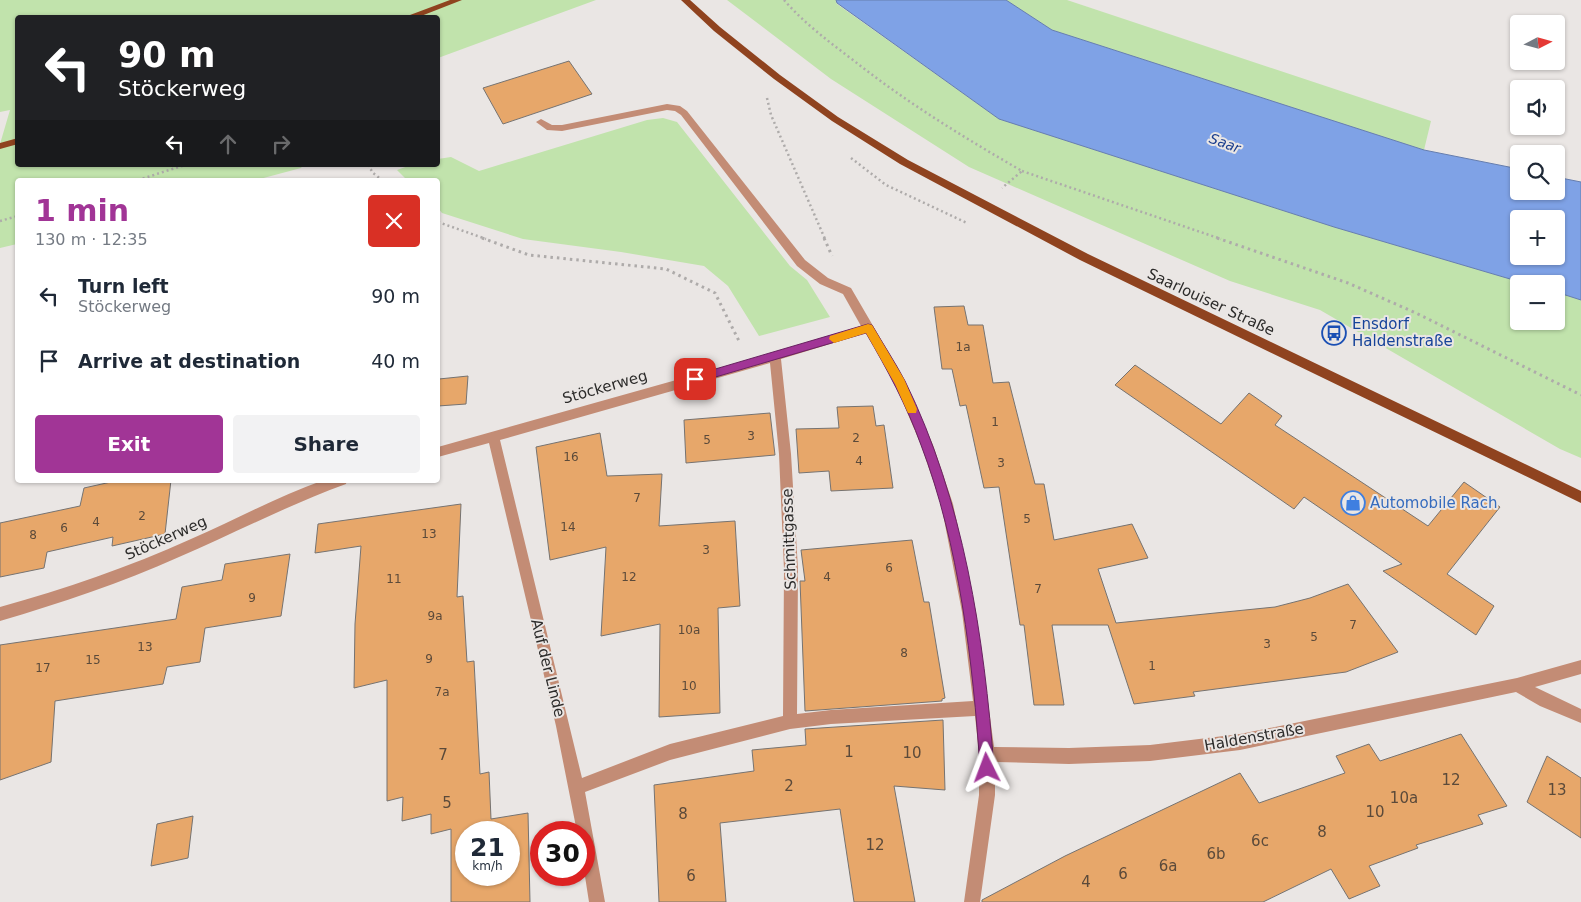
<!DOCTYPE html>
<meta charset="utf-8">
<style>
:root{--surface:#fff;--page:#f2f2f3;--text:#1f2937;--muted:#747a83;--accent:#a13596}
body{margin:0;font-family:"DejaVu Sans",sans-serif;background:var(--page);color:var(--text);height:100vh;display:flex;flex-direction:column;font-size:19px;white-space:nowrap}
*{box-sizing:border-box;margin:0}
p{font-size:16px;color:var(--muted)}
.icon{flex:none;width:28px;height:28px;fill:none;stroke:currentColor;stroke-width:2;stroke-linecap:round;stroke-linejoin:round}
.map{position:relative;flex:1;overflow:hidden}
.drawer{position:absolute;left:15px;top:178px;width:425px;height:305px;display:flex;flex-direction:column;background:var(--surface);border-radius:5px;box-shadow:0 1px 4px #0004}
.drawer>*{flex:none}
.top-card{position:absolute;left:15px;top:15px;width:425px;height:152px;border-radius:5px;box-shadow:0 1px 4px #0004;background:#202124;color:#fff;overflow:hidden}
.needle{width:32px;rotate:84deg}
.controls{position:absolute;left:1510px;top:15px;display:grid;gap:10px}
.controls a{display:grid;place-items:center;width:55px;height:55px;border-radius:5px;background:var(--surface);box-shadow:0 1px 4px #0004;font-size:25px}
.speed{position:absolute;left:455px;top:821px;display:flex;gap:10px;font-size:25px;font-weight:700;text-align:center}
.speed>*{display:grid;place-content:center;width:65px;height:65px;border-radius:50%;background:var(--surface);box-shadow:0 1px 4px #0004;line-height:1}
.speed small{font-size:12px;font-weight:400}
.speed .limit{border:8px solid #d22;background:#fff;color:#111}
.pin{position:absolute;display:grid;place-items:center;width:42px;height:42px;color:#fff;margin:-21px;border-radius:10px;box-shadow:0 2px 8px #0006}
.me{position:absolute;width:55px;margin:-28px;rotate:357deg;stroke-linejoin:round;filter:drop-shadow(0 0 4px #0008)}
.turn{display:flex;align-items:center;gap:18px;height:105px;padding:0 20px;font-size:22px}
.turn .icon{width:65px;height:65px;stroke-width:2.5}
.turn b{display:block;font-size:35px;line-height:42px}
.lanes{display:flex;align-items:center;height:48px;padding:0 20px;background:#0003;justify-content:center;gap:25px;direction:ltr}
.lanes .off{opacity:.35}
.round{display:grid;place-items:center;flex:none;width:52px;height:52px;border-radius:5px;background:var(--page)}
.summary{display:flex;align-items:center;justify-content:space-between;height:85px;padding:0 20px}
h1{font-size:30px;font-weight:700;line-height:38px;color:var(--accent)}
.action{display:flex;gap:10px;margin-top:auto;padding:10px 20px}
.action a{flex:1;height:58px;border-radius:5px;background:var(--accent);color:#fff;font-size:20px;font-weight:700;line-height:58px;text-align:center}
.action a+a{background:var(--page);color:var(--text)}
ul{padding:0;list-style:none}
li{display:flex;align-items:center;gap:15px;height:65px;padding:0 20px}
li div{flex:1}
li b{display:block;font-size:19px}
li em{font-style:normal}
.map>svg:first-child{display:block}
.green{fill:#c1e3ac}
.water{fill:#7fa2e6;stroke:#667eae;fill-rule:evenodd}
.building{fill:#e7a76a;stroke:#767371;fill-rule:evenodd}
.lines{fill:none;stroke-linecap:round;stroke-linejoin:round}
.path-far1{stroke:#aeabaa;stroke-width:2.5;stroke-dasharray:2 3;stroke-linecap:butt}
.path{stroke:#aeabaa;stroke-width:3;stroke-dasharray:2.5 4;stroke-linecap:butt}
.minor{fill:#c38c75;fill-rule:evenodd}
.major{fill:#8f431f;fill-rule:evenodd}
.route{fill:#a13596;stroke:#692262}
.slow{fill:#f59e0b}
.labels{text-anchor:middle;stroke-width:4;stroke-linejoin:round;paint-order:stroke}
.number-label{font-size:12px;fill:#5b4a3a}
.far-water-label{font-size:14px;font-style:italic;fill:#1a3d8d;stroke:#eae6e4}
.street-label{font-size:15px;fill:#2c2b2a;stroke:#eae6e4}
.transit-label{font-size:15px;fill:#164399;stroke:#eae6e4;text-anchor:start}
.shop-label{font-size:15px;fill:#366cbe;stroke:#eae6e4;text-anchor:start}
.near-number-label{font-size:15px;fill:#5b4a3a}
</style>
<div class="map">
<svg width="1581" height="902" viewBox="0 0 1581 902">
<rect width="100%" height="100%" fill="#eae6e4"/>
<path class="green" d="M0,0H596L438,58V18H18V165H303L301,168L256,180H18L17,244L0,248V144L10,110L0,112Z
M727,0H836L837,4L999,119L1334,227L1527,284H1519V321H1556V292L1581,300V458L1560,449L1320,310L1230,281L969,167L831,79Z
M1006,0H1067L1431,121L1424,150L1052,30Z
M663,118L677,122L790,266L807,280L830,317L759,336L728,286L704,266L621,252L523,239L442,213L438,208V180H407L397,170L411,165H438V159L451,157L479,171L647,120Z"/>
<path class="water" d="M836,0H1006L1052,30L1424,150L1519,169V191H1556V177L1581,182V300L1556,292V284H1527L1334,227L999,119L837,3ZM1519,219H1556V256H1519Z"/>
<path class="building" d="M569,61L592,94L503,124L483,88Z
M964,306L968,325H983L993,383L1009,382L1035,484H1044L1054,540L1132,524L1148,558L1098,569L1116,623L1275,607L1310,598L1348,584L1398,652L1346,672L1193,692L1195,696L1134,704L1108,625H1052L1064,705H1034L1024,625H1020L999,487L984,488L966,405L960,406L952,369H942L934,307Z
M1135,365L1221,424L1249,393L1282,416L1275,425L1428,526L1464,482L1500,507L1447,574L1494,606L1476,635L1383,571L1402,564L1304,497L1294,509L1115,385Z
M468,376L466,404L438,406L439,379Z
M873,406L876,426L884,425L893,488L831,491L829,471L799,473L796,429L839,428L837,407Z
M770,413L775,455L686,463L684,420Z
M600,433L607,476L662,474L659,526L735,521L740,606L718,608L720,713L659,717L660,624L601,636L606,547L550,560L536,447Z
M120,480H171L165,534L112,546L113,537L47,552L44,568L0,577V523L80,506L84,488Z
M461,504L457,597L463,596L467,662L474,661L480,774L489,772L491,819L528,813L530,902H451V829L431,834V814L402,821L403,797L387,801V680L354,688L355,624L361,546L315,553L318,524ZM466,832H509V875H466Z
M912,540L924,602H929L945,698L942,699V701L805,711L800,581H805L801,550Z
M290,554L281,616L205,628L200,662L167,667L163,684L55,701L51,762L0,780V645L176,619L182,587L222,580L225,564Z
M943,720L945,790L894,786L915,902H854L840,809L720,823L726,902H659L654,785L754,771L752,750L806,745L805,729Z
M1461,734L1507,806L1478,815L1483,824L1416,845L1418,848L1369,866L1380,886L1349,899L1331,869L1263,902H982V900L1065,856L1240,773L1259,803L1345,773L1336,756L1369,744L1380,761Z
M1547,756L1581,778V838L1527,802Z
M193,816L188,858L151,866L157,824Z"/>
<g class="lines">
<path class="path-far1" d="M784,0C804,23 828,41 853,60C906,102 963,137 1022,171L1002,188
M767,98L771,115L825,239
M851,158L886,185L967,223
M368,165L373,173L382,180
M1022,171L1221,239
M138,180L185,165
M0,221L18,216
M438,222L486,239"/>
<path class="path" d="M482,238L529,255L666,269L715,293L740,343
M824,238L832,256
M1217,238L1348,283L1416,313L1581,395"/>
<path class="minor" d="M667,104L680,106L687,111L805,260L828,278L851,288L904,379L933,445L953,504L976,612L994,747L1069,748L1150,745L1240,734L1517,678L1581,660V674L1535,687L1581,709V723L1540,706L1516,692L1240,750L1150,761L1069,764L995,762V795L980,902H964L979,795V754L975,716L831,724L790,729L670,760L585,792L605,902H589L584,870V832H577L556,726L489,443L438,457V447L751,359L861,326L843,294L820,284L797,266L681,115L675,111L667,110L562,131L547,130L536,122L541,119L552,125H562ZM866,333L895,384L921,445L941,504L962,612L973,701L831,710L797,714L798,569L791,454L781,359ZM770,363L779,454L784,569L783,716L670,744L582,778L500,440Z
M324,480H347L346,484C288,505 235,533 179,557C121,583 61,603 0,621V607C65,589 129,567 191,539C235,520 278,496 324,480Z"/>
<path class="major" d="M450,0H462L416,18H402Z
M681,0H690L720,27L780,75L838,117L908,160L1088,254L1581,491V503L1080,260L900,164L832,121L774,79L714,31Z
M18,138V144L0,149V143Z"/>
</g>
<path class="route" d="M868,324L872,325C883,344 895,362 905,381C964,501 984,636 994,768L992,773L987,775L982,773L980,768C973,662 959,544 921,445C907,406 887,369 866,333L695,383L690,379L695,375Z"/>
<path class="slow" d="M868,324L872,325L904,379L917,409L916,413H908L895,384L866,333L834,343L829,339L830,336Z"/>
<defs>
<g id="bus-ring" transform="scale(1.25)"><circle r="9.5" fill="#eae6e4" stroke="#1a4fb4" stroke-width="1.5"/><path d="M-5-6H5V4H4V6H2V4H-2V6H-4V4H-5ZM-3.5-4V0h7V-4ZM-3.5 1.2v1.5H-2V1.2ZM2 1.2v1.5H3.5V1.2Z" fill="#1a4fb4"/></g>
<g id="shop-ring" transform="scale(1.25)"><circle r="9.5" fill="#eae6e4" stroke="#3f7fe0" stroke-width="1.5"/><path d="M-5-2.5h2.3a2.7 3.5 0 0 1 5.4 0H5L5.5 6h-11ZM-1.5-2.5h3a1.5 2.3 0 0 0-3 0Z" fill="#3f7fe0"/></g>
</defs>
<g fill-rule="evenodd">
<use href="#bus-ring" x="1334" y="333"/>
<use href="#shop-ring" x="1353" y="503"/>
</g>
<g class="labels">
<g class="number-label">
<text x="963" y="351">1a</text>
<text x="995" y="426">1</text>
<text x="751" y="440">3</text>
<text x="856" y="442">2</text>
<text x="707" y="444">5</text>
<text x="571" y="461">16</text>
<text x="859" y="465">4</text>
<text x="1001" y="467">3</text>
<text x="637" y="502">7</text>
<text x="142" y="520">2</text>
<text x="1027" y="523">5</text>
<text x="96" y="526">4</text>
<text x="568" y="531">14</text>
<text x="64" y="532">6</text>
<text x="429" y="538">13</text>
<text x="33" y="539">8</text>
<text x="706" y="554">3</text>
<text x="889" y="572">6</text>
<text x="629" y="581">12</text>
<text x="827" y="581">4</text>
<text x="394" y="583">11</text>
<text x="1038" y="593">7</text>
<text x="252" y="602">9</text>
<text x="435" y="620">9a</text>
<text x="1353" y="629">7</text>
<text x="689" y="634">10a</text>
<text x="1314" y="641">5</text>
<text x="1267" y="648">3</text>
<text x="145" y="651">13</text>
<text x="904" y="657">8</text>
<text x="429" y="663">9</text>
<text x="93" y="664">15</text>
<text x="1152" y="670">1</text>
<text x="43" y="672">17</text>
<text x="689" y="690">10</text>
<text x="442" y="696">7a</text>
</g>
<g class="far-water-label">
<text transform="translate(1225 143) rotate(20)" y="5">Saar</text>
</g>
<g class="street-label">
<text transform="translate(1211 302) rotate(25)" y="5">Saarlouiser Straße</text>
<text transform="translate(605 387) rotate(-16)" y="5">Stöckerweg</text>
<text transform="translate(166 538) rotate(-24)" y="5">Stöckerweg</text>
<text transform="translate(789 539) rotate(-92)" y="5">Schmittgasse</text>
<text transform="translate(548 668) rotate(76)" y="5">Auf der Linde</text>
<text transform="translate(1254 737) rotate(-10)" y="5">Haldenstraße</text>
</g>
<g class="transit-label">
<text x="1352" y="329">Ensdorf<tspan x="1352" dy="17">Haldenstraße</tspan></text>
</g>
<g class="shop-label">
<text x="1370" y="508">Automobile Rach</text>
</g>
<g class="near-number-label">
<text x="849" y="757">1</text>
<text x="912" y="758">10</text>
<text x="443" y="760">7</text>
<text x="1451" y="785">12</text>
<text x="789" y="791">2</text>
<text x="1557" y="795">13</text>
<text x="1404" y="803">10a</text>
<text x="447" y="808">5</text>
<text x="1375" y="817">10</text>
<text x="683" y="819">8</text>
<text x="1322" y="837">8</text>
<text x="1260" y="846">6c</text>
<text x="875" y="850">12</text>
<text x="1216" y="859">6b</text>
<text x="1168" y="871">6a</text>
<text x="1123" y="879">6</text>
<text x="691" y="881">6</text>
<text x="1086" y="887">4</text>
</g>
</g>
</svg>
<div class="controls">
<a><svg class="needle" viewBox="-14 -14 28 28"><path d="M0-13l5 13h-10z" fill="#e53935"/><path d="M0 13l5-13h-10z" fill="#747a83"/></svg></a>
<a><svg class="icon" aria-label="sound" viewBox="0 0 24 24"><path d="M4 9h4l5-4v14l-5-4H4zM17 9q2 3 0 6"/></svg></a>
<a><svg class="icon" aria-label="search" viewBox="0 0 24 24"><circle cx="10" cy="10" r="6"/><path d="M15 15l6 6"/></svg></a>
<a>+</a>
<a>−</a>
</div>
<div class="speed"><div>21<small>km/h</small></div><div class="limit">30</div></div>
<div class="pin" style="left:695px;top:379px;background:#d93025"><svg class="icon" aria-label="arrive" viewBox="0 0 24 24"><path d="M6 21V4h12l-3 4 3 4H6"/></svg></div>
<svg class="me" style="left:987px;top:768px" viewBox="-20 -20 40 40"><path d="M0-17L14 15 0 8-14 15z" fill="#a13596" stroke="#fff" stroke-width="4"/></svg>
<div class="top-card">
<div class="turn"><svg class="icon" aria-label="left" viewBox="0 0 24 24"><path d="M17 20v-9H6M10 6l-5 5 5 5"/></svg><div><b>90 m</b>Stöckerweg</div></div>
<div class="lanes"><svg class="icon" aria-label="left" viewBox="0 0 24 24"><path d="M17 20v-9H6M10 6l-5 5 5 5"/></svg><svg class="icon off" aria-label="ahead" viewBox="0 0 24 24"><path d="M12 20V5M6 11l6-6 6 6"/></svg><svg class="icon off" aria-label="right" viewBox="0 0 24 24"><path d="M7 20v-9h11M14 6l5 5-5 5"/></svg></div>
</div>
<section class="drawer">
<div class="summary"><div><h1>1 min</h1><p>130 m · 12:35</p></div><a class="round" style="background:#d93025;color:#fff"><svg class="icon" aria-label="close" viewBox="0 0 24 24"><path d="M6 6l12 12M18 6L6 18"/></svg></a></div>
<ul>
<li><svg class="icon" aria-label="left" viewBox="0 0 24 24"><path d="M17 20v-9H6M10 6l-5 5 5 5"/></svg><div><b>Turn left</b><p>Stöckerweg</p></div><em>90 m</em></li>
<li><svg class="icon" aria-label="arrive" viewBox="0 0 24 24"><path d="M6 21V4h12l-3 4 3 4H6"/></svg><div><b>Arrive at destination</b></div><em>40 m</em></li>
</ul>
<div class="action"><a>Exit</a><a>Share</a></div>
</section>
</div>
